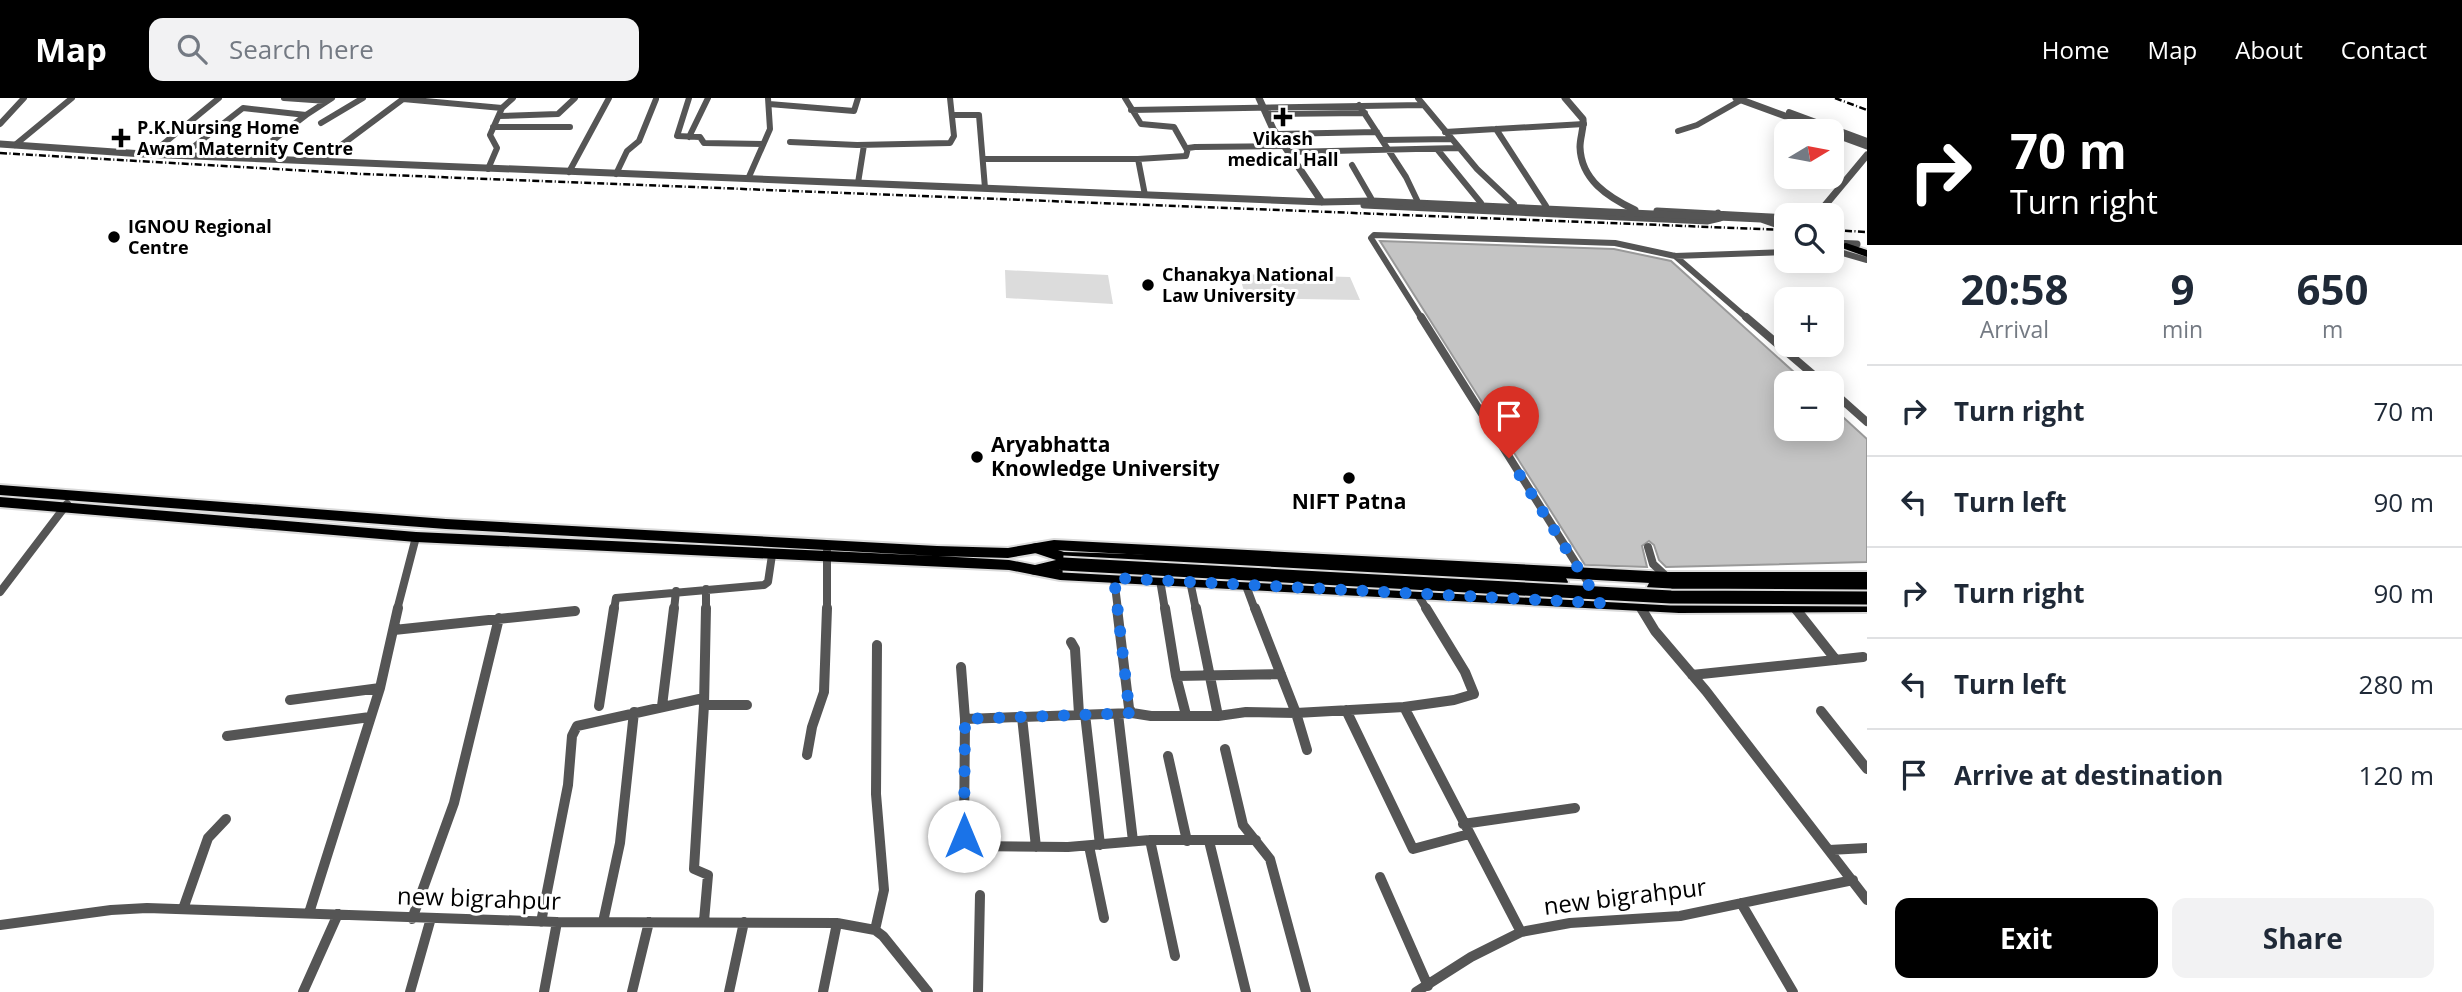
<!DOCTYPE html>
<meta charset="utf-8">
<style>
:root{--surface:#fff;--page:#f2f2f3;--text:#1f2937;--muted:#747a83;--line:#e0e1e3;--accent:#000}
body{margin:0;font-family:"Open Sans",sans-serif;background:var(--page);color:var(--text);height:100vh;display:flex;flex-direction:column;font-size:26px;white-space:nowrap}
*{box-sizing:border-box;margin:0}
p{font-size:23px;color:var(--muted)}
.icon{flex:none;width:38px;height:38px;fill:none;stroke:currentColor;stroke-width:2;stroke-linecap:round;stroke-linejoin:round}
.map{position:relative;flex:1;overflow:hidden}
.side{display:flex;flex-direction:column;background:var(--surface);width:595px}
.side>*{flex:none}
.top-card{background:#000;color:#fff;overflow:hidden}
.needle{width:46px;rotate:80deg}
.tools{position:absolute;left:1774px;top:21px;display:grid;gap:14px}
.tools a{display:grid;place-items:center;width:70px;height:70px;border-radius:14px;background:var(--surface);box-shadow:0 4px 18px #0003;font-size:35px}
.pin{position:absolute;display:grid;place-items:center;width:60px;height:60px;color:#fff;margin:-72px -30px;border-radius:50% 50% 50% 0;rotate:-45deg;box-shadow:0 0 7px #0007}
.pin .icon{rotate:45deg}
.me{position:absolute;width:77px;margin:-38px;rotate:0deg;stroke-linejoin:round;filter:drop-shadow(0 0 5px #0008)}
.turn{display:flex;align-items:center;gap:24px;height:147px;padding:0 28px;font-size:32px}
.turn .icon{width:91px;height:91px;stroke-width:2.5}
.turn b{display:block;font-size:49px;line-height:60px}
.eta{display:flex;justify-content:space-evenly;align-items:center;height:119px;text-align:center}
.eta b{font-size:42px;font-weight:700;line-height:49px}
.cta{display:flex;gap:14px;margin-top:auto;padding:14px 28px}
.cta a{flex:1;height:80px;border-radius:14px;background:var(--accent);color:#fff;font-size:28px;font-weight:700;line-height:80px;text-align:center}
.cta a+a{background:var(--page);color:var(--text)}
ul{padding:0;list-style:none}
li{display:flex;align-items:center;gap:21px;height:91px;padding:0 28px;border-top:2px solid var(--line)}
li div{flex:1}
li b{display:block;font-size:26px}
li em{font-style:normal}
header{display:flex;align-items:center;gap:42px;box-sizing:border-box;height:98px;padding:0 35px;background:var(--accent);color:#fff}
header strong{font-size:33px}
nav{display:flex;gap:38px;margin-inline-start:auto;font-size:24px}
.search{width:490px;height:63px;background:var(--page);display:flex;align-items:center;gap:18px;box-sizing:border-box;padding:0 24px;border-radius:14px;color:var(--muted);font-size:26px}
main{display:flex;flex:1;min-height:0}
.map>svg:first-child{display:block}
.green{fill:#dcdcdc}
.building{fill:#c4c4c4;stroke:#999;stroke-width:2}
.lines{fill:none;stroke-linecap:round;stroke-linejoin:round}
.primary-casing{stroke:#dbdbdb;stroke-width:4}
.trunk-casing{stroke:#dbdbdb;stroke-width:4}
.minor-far2{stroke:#555;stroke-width:6}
.minor-far1{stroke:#555;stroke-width:8}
.minor{stroke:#555;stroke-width:10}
.tertiary{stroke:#555;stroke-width:7}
.primary{fill:#000;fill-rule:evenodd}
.trunk{fill:#000;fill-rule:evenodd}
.rail{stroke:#000;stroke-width:2.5;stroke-dasharray:7 2.5 1 2.5;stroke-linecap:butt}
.trunk-bridge-casing{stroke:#dbdbdb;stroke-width:17;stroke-linecap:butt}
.tertiary-bridge{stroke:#555;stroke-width:7}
.trunk-bridge{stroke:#000;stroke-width:13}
.route{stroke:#1a73e8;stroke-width:12;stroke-dasharray:0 21.6}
.poi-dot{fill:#000;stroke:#fff;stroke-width:2.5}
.labels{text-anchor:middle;stroke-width:6;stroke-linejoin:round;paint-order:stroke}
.far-poi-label{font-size:18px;font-weight:bold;fill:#000;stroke:#fff;text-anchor:start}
.poi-label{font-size:21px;font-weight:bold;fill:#000;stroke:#fff;text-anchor:start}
.near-street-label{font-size:24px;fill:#000;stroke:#fff}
</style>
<header>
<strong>Map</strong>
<div class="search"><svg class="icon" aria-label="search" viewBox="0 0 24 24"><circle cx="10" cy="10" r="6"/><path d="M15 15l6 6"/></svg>Search here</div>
<nav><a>Home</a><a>Map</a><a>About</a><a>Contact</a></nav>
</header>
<main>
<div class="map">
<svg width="1867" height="894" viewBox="0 0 1867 894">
<rect width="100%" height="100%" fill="#fff"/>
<path class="green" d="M1005,172L1108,177L1113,206L1006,200Z
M1239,176L1350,179L1360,202L1246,200Z"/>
<path class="building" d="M1380,143L1614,151L1671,163L1806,285H1787V331H1832V309L1867,341V464L1666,469L1659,462L1654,447L1649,443L1642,448L1647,469L1585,467Z"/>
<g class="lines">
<g class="primary-casing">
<path id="primary" d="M0,387L446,421L937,448L1008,450L1054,442L1668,474H1867V486H1668L1054,452L1008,460L938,458L1009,462L1060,472L1679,503L1867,502V514L1679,515L1060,482L1009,472L416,444L0,409V399L416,434L936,458L446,431L0,397Z"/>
</g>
<g class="trunk-casing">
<path id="trunk" d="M1846,145L1867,152V159L1842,150V146Z
M1037,445L1064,454L1200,458L1561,478L1566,480L1568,484L1566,488L1561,490L1200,468L1069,464L1068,470L1036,477L1031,476L1029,472L1031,468L1056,462L1032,454L1030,450L1032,446Z
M1654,483L1867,484V496L1654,495L1649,493L1647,489L1649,485Z"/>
</g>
<path class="minor-far2" d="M284,0L327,3
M689,0L677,38L700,39L704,45L763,46
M1125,0L1141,26L1174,29L1187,52
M1418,0L1477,71L1514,106
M769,6L854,13L858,0
M1359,7L1406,79L1417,102
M502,10L513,0
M1131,12L1423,7
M1789,14L1867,43
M1266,16L1365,15
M952,17H979L985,90
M499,18L558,16L575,0
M321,25L363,0
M0,26L24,0
M493,29H570
M1496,31L1546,108
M1678,33L1697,27L1741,2
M1445,34L1584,26
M1277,36L1377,34
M689,39L708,0
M1382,42L1451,41
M790,44L857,47L950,45L954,38L950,0
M15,47L72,0
M1437,51L1481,105
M1289,54L1458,50
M151,56L219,0
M183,57L243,10L306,17L332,0
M250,60L306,17
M983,61H1138L1186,58L1188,50L1195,49L1284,48
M1138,61L1145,97
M320,63L403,1L502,10L490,37L497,50L488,71
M1352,67L1371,100
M569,74L609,0
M616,76L627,53L639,43L656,1
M748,81L770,31L768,0
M858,85L864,47
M1832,152L1867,162
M1675,158L1748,221
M1422,221L1371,140L1374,137L1615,145L1675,158L1787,154"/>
<path class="minor-far1" d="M1421,219L1596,497
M1746,219L1823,285
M1832,293L1867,324
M1648,449L1653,466L1668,480
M827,453V512
M1114,480L1118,512
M1160,482L1165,512
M1190,483L1196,512
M1245,485L1255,512
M0,494L67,406
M1417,495L1427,512
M1639,507L1642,512
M1794,509L1796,512
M397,512L416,439
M614,512L616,500L764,487L768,484L772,457
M674,512L676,493
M706,512V491"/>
<path class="minor" d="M1117,510L1129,610L1132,615L1151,618H1218L1246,614L1296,615L1404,609
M1165,510L1176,578L1186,617
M1196,510L1218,618
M1255,510L1296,615L1307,652
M1426,510L1465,574L1474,596L1454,602L1404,609L1521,834
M1641,510L1655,533L1706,593L1867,802
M1795,510L1836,562
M394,532L575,513
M1071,544L1075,551L1079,616
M961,569L965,621L964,738L970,748L1068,749L1150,742H1256
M1692,577L1863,559
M1176,578L1281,576
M290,602L380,590
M704,607H747
M599,608L614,510
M662,608L674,510
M1346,612L1413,751L1469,736
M1821,613L1867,671
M1085,616L1100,747
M1118,616L1133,743
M1022,619L1036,749
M965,621L1132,615
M227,638L370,619
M1225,651L1243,727L1270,761L1306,894
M807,657L812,629L824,594L827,510
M1168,658L1187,743
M1463,726L1575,710
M1150,742L1175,858
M1209,743L1246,894
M1089,748L1104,820
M1829,752L1867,750
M1380,779L1428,888
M1741,805L1793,894
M183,811L208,740L226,721
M309,815L380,590L398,510
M412,821L454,705L499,520
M704,823L708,777L694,771L704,607L706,510
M541,824L568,687L572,638L577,628L704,600
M603,824L620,745L634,614
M0,827L111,812L147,810L557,824L837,825L875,832L883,838L928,894
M875,832L884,792L876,696L877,547
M303,894L338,816
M410,894L431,820
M544,894L557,824
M632,894L649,824
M729,894L744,824
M823,894L837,825
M978,894L980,797
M1416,894L1471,859L1521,834L1570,825L1680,818L1853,782"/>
<path class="tertiary" d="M1259,0L1273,31L1322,104
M1565,0L1583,21C1584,31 1580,39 1580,49C1581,82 1608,99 1635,112
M1736,0L1867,48
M0,46L143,56L1322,104L1372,103
M1364,107L1707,123L1720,120L1718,115
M1657,113L1787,120
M1817,117L1867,57
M1832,145L1857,146"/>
<use href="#primary" class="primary"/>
<use href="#trunk" class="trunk"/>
<path class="rail" d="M1835,0L1867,12
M0,55L362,76L1787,132
M1832,132L1867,134"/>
<g class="trunk-bridge-casing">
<path id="trunk-bridge" d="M1063,466L1671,499L1867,500"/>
</g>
<path class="tertiary-bridge" d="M1372,103L1761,121L1787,130"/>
<use href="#trunk-bridge" class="trunk-bridge"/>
</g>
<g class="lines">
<path class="route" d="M964,738L965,621L1132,615L1129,610L1114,480L1600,505L1509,360"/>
</g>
<g class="poi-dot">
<path d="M1279.5 8.5h7v7h7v7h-7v7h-7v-7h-7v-7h7z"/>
<path d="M117.5 29.5h7v7h7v7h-7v7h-7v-7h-7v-7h7z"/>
<circle cx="114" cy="139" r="7"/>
<circle cx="1148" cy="187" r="7"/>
<circle cx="977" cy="359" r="7"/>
<circle cx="1349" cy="380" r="7"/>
</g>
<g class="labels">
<g class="far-poi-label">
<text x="137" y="36">P.K.Nursing Home<tspan x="137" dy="21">Awam Maternity Centre</tspan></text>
<text x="1283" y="47" text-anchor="middle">Vikash<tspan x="1283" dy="21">medical Hall</tspan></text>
<text x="128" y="135">IGNOU Regional<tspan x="128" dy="21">Centre</tspan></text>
<text x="1162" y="183">Chanakya National<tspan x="1162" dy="21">Law University</tspan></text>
</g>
<g class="poi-label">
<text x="991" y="354">Aryabhatta<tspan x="991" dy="24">Knowledge University</tspan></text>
<text x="1349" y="411" text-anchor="middle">NIFT Patna</text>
</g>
<g class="near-street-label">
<text transform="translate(1625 799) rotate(-7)" y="8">new bigrahpur</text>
<text transform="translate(479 801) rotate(2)" y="8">new bigrahpur</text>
</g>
</g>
</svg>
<div class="tools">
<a><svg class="needle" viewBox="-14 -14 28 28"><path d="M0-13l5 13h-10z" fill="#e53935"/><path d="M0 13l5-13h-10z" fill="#747a83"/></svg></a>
<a><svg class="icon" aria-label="search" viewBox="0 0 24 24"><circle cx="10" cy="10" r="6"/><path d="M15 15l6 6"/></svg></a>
<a>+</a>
<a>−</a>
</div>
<div class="pin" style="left:1509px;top:360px;background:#d93025"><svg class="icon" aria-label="arrive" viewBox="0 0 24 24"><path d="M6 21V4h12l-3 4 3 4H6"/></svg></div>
<svg class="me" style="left:964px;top:738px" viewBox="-20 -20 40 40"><circle r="19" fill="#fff"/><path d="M0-13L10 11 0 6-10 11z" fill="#1a73e8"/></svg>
</div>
<section class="side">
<div class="top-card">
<div class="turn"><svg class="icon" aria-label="right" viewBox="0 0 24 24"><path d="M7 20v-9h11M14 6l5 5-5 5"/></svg><div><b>70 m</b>Turn right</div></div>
</div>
<div class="eta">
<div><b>20:58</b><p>Arrival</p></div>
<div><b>9</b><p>min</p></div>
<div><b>650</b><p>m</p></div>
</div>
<ul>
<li><svg class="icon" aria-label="right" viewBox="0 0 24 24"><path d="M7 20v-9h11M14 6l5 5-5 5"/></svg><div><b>Turn right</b></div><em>70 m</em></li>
<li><svg class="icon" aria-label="left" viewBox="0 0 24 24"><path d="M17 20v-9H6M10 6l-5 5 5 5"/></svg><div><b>Turn left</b></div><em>90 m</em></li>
<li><svg class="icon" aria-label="right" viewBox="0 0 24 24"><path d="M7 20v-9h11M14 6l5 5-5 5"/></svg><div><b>Turn right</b></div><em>90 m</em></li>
<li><svg class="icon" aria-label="left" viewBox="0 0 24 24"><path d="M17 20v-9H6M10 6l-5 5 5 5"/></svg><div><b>Turn left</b></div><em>280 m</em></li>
<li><svg class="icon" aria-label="arrive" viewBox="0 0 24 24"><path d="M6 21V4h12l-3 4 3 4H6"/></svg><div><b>Arrive at destination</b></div><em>120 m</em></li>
</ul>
<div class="cta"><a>Exit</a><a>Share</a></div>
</section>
</main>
